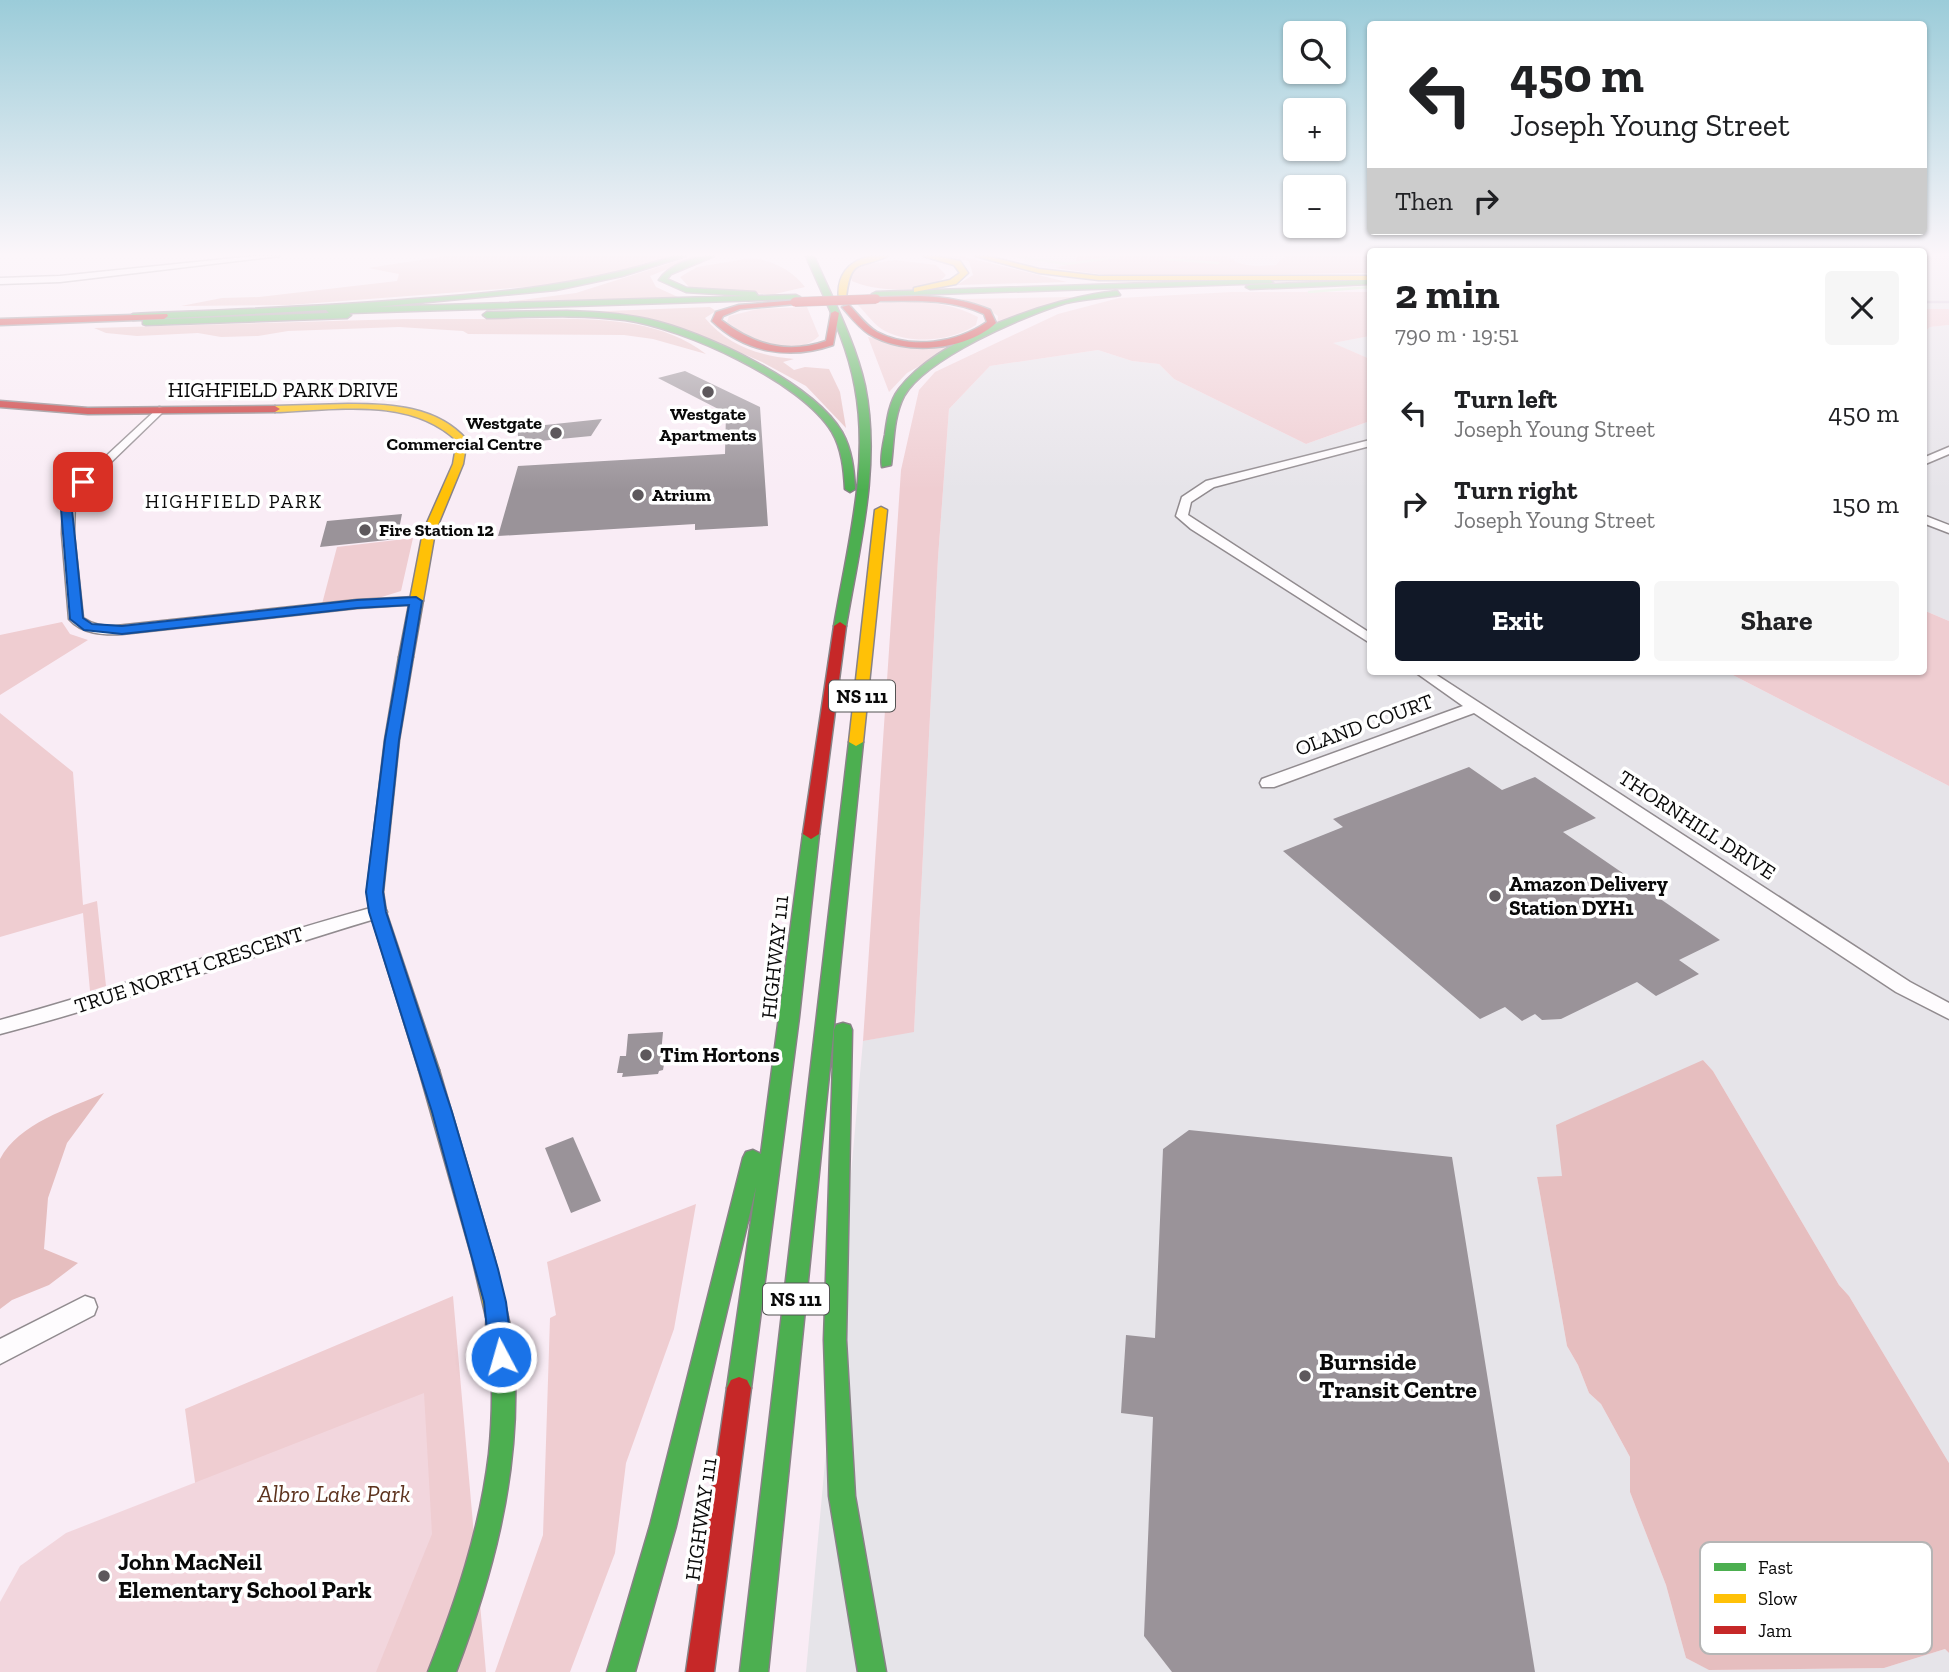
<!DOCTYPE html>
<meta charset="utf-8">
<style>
:root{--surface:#fff;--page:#f6f6f6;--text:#202124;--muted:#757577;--accent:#111827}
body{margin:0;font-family:"Zilla Slab",serif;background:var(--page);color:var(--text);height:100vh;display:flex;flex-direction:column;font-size:26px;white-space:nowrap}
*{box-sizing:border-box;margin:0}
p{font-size:23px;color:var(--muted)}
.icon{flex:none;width:38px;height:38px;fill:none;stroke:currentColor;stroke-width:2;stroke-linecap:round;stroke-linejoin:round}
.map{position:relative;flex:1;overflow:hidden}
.drawer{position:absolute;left:1367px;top:248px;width:560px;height:427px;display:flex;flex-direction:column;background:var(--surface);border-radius:7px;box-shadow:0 2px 5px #0004}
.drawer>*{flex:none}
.banner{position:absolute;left:1367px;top:21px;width:560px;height:214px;border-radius:7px;box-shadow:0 2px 5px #0004;background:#fff;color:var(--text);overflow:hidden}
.fabs{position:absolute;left:1283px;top:21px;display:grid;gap:14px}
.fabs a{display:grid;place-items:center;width:63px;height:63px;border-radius:7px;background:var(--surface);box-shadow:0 2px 5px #0004;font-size:35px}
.pin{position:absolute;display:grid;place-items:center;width:60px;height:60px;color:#fff;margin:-30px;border-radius:14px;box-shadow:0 4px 10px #0006}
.me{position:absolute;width:77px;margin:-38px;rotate:354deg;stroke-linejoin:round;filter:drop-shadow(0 0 5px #0008)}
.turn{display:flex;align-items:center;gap:24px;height:147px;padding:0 28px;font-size:32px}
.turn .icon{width:91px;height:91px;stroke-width:2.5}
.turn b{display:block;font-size:49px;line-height:60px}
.then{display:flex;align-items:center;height:66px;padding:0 28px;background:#0003;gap:14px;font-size:26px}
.round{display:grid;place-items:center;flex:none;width:74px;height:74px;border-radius:7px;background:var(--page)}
.head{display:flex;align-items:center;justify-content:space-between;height:119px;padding:0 28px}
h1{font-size:42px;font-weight:700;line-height:52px}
.primary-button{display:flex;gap:14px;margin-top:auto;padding:14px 28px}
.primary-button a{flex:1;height:80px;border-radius:7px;background:var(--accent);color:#fff;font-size:28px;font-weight:700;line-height:80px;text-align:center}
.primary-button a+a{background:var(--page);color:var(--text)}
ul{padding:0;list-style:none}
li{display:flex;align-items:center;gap:21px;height:91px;padding:0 28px}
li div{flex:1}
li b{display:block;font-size:26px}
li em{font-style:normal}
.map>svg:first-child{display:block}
.industrial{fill:#e6e4e9}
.green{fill:#efcdd1}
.forest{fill:#e6bebf}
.pitch{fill:#f2d6dd}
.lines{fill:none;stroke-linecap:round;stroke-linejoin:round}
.stream{stroke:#c8f1c3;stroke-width:2.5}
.building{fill:#9a9399}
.street-casing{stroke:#918b8f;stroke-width:3}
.fast-casing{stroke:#888286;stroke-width:3}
.slow-casing{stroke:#888286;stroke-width:3}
.jam-casing{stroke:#888286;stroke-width:3}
.street{fill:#fefcfe;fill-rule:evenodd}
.fast{fill:#4caf50;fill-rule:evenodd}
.slow{fill:#ffc107;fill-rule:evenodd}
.jam{fill:#c62828;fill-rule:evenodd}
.rail{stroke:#cdc2d5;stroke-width:2.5}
.jam-bridge-casing{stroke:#7e787d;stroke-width:10;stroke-linecap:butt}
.jam-bridge{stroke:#c62828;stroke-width:9}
.route{fill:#1a73e8;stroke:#114b97;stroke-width:2}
.poi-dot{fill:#5d585c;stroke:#fff;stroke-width:2.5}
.labels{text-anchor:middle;stroke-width:7;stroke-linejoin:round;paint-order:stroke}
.far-poi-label{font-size:18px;font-weight:bold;fill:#090909;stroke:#fff;text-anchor:start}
.far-neighbourhood-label{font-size:19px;letter-spacing:2px;fill:#090909;stroke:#fff}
.shield{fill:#fff;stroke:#535353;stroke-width:2}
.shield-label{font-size:19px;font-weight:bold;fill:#090909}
.street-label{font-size:21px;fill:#090909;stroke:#fff}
.poi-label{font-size:21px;font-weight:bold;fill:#090909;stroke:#fff;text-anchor:start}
.near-poi-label{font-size:24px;font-weight:bold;fill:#090909;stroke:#fff;text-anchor:start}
.near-park-label{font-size:24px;font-style:italic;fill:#5d331e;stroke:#fff}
.key{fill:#fff;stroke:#b5b5b5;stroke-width:2}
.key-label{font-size:19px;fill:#090909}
</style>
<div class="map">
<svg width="1949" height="1672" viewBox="0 0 1949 1672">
<rect width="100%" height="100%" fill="#f9ecf5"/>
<path class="industrial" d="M1024,256H1078L1075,263L1055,268L1024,265Z
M1228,256H1290L1282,258L1277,265L1256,266L1234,262Z
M1923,256H1949V309H1923Z
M1949,325V621L1923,610V333L1930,327Z
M1370,336V359L1332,343Z
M1098,350L1132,361L1159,364L1174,379L1306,444L1370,421V672H1727L1949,786V1463L1849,1296L1839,1285L1713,1071L1703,1060L1563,1177H1537L1567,1346L1578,1365L1589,1393L1601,1404L1630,1457V1492L1666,1585L1686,1658L1710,1670L1884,1668L1945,1649L1949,1653V1672H806L863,1041L914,1031L938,558L949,409L990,366Z"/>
<path class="green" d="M1232,292H1370V336L1333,343L1370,359V421L1306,444L1174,379L1159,364L1132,361L1098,350L990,366L949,409L938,558L914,1032L863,1041L901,470L919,390L935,372L1058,314L1119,298Z
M1072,297L997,327L998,316L983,306L960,299Z
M915,302C939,303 957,306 978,317L976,325C952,341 912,345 885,331C875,326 866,313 857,304Z
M807,307L819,336C805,350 779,351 761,344C749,339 737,329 727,322L729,316L758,309Z
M1923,309H1949V325L1930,327L1923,333Z
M868,337L910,344L957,345L907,373L889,392Z
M413,538L401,591L372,600L322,604L337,547Z
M1923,610L1949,621V786L1727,672H1923Z
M62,622L70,634L88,640L0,695V635Z
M0,713L73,772L83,905L97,901L106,986L90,991L83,913L0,937Z
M696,1204L674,1329L626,1463L615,1553L570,1672H495L543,1535L550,1318L556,1315L547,1262Z
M453,1296L486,1672H221L185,1409Z"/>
<path class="forest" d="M446,256H670L639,267L578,283L290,305L181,306L222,298L259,297L397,281L399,274L368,268Z
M693,256H700L650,276L656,287L678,297L498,303L576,293Z
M946,256H961L1067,282L957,285L973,275L969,261Z
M1078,256H1228C1240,268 1260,266 1276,265L1282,258L1290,256H1370V273L1112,276L1055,268L1075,263Z
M751,258C772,260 792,270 805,287L775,294L796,297L689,287L680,277L697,267Z
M895,260L936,265L946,275C931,296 873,291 852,281L850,272L867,264Z
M710,307L716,311L705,318C728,346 760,356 794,359L783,362L794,370L805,367L829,369L840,392L846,428L806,386L762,362L695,333L583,312Z
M404,319C442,319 480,319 518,319C580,319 654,314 706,354L653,339L624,335L468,334L463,331L399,327L288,331L258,336L221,337L198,333L137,336L106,333L94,328Z
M1703,1060L1713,1071L1839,1285L1849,1296L1949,1463V1653L1945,1649L1884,1668L1709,1670L1686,1658L1666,1585L1630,1492V1457L1601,1404L1589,1393L1578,1365L1567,1346L1537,1177L1562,1176L1556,1125Z
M104,1093L67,1143L48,1198L44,1249L78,1263L49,1285L12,1300L0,1309V1159C19,1123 69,1109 104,1093Z"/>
<path class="pitch" d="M424,1393L432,1534L376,1672H0V1602L20,1566L66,1533Z"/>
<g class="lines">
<path class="stream" d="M1014,256L1066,264L1118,257
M1166,259L1218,263
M1309,292L1370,287"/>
</g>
<path class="building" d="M685,371L760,407L768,526L695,530V524L498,536L518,466L725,454L726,413L658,378Z
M602,419L591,436L519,443L517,428Z
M402,514L397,539L320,547L327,521Z
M1469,767L1502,790L1535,777L1596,818L1563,832L1720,940L1679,960L1699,974L1656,996L1637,982L1561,1019L1542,1020L1535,1014L1522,1021L1505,1007L1480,1019L1283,851L1343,827L1333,819Z
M663,1032L661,1054L666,1053L663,1070L659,1071L658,1074L622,1077L623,1073H617L620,1056H626L628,1034Z
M1189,1130L1452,1157L1535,1672H1172L1144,1636L1153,1417L1121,1413L1126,1335L1155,1338L1163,1149Z
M573,1137L601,1201L571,1213L545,1148Z"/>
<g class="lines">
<g class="street-casing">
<path id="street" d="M254,256H280L60,282L0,284V278L60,276Z
M159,407L163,408V412L75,497L74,534L83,618C93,625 103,626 116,626L357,600L416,597L423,601L421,604L357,608L122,634C103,635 82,634 69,619L62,534L63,496Z
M1370,440V446L1214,487L1191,502L1188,515L1370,633V643L1191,529L1176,516L1182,497L1206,481Z
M1949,447V454L1923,465V458Z
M1923,515L1949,525V533L1923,523Z
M1415,672H1432L1910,982L1949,1003V1019L1896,992L1474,713L1274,787H1262L1260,783L1262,779L1463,706Z
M378,906L385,908L387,912L385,916C256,954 130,1000 0,1034V1020C127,986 251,940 378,906Z
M85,1296L94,1299L97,1307L94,1315L0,1364V1339Z"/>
</g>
<g class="fast-casing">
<path id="fast" d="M675,256H686L622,276L556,290L375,307L748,296L686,292L659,280C669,265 696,255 714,256L671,274L667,279L687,288L755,292L758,296L796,295L800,297L796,299L349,313L351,315L347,318L146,325L143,324V320L329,313L326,310L133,320L129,317L133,314C227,310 320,307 414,299C503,293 590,284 675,256Z
M806,256H814C832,298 855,341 865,386C881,466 859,548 846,626L840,630L834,626C847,548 870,466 855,387C847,341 824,298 806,256Z
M1270,279L1273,283L876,296L872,294L876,292Z
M1370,280V284L1250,289L1246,287L1250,285Z
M1117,291L1120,295C1102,298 1084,299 1066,303C1025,315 926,358 904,396C893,417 894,443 891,465L882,467C880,458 883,445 885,435C887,420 889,402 899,389C939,337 1053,297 1117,291Z
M567,311C594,312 620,313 647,319C703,331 812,382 842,432C852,450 854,470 855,489L850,492L845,489C844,470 842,449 832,432C801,381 683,328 625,320C580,314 533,317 487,318L483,315L487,312Z
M406,653L413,657L399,740L383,892L386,912L439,1070L436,1075L429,1077L422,1075L419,1070L370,912L367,892L385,740L399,657Z
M856,738L863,742L768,1672H740L849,742Z
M811,829L819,834L799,1017L751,1388L747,1396L739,1399L731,1396L727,1388L756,1187L676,1526L635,1672H607L650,1526L743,1158L746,1152L753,1150L761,1154L803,834Z
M843,1023L850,1025L852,1030L846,1340L855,1496L886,1672H858L829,1496L824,1340L834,1030L836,1025Z
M497,1307L505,1310C514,1330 514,1357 515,1379C518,1481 492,1577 456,1672H428C456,1601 480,1530 489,1454C492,1424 493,1393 491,1363C490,1346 482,1325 489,1310Z"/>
</g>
<g class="slow-casing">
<path id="slow" d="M871,256H888C859,270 851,256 846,298L839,300C836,276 848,261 871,256Z
M923,256H936L960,261L968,273L956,284L914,292V288L950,280L960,273L954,265Z
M975,256H987L1039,269L1099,276H1366L1370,278L1366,280H1099L1039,273Z
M348,404C391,404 437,406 467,440L463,464L435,532L413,657L406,661L399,657L423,532L453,464L457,441C410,396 335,410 275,412L270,409L275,406Z
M881,507L887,510L863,742L856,746L849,742L875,510Z
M429,1063L436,1065L439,1070L494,1257L508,1317L505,1324L497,1327L489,1324L486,1317L472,1257L419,1070L422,1065Z"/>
</g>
<g class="jam-casing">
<path id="jam" d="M919,296C944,297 967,300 990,310L996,323C966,351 904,356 869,334C858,327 850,316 842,307L849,305C858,314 866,326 877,332C911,350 957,343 987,322L984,314C949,298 913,301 876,301L872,299L876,297Z
M798,300L795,304L740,309L723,316L721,320C753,344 786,355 826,341L831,313L835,311L839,313L833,345C790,360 745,353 712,321L716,312L739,305Z
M167,314L168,316L164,319L0,325V319Z
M0,401L88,408L275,406L280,409L275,412L88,414L0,407Z
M840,622L846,626L819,834L811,839L803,834L834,626Z
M739,1377L747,1380L751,1388L714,1672H686L727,1388L731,1380Z"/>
</g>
<use href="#street" class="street"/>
<use href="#fast" class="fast"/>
<use href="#slow" class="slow"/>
<use href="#jam" class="jam"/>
<path class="rail" d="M1923,302H1949"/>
<g class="jam-bridge-casing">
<path id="jam-bridge" d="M795,302L876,299"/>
</g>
<use href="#jam-bridge" class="jam-bridge"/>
</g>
<linearGradient id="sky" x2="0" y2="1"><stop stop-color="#9bccd9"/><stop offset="0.52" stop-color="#fcf6fa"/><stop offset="1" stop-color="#fcf6fa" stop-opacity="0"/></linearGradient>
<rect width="1949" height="490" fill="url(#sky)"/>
<path class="route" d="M83,479L88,482L74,497L72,509L83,618L92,624L122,626L357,600L416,597L422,601L399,740L383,892L386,912L452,1112L498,1269L506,1302L513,1357L510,1365L501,1368L493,1365L490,1357L484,1302L475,1269L432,1112L369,912L366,892L385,740L409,605L357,608L122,634L84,630L70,619L61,509L65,494Z"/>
<g class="poi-dot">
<circle cx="708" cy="392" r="7"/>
<circle cx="556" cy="433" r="7"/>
<circle cx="638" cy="495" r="7"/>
<circle cx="365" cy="530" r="7"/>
<circle cx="1495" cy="896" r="7"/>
<circle cx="646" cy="1055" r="7"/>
<circle cx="1305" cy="1376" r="7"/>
<circle cx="104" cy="1576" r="7"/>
</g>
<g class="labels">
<g class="far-poi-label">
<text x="708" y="420" text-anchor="middle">Westgate<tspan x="708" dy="21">Apartments</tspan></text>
<text x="542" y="429" text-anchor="end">Westgate<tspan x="542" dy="21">Commercial Centre</tspan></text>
<text x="652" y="501">Atrium</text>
<text x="379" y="536">Fire Station 12</text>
</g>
<g class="far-neighbourhood-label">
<text x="234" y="508">HIGHFIELD PARK</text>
</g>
<g class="shield">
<rect x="829" y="680.5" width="66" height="31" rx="5"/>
<rect x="763" y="1283.5" width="66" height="31" rx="5"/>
</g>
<g class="shield-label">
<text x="862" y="703">NS 111</text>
<text x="796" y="1306">NS 111</text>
</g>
<g class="street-label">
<text x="283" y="397">HIGHFIELD PARK DRIVE</text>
<text transform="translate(1364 725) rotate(-20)" y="7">OLAND COURT</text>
<text transform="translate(1697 825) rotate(33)" y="7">THORNHILL DRIVE</text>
<text transform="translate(775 957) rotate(-84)" y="7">HIGHWAY 111</text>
<text transform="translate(189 970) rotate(-18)" y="7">TRUE NORTH CRESCENT</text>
<text transform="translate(701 1519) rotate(-82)" y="7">HIGHWAY 111</text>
</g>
<g class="poi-label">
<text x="1509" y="891">Amazon Delivery<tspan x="1509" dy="24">Station DYH1</tspan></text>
<text x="660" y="1062">Tim Hortons</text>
</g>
<g class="near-poi-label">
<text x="1319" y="1370">Burnside<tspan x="1319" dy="28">Transit Centre</tspan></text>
<text x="118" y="1570">John MacNeil<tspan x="118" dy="28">Elementary School Park</tspan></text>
</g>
<g class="near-park-label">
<text x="334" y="1502">Albro Lake Park</text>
</g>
</g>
<rect x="1700" y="1542" width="232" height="112" rx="10" class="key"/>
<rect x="1714" y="1563" width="32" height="8" fill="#4caf50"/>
<rect x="1714" y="1594" width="32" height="9" fill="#ffc107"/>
<rect x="1714" y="1626" width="32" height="8" fill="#c62828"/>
<g class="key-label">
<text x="1758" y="1574">Fast</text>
<text x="1758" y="1605">Slow</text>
<text x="1758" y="1637">Jam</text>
</g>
</svg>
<div class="fabs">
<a><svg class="icon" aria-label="search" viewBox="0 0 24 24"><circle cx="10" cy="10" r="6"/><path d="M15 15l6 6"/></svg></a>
<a>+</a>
<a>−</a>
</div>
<div class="pin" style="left:83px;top:482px;background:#d93025"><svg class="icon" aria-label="arrive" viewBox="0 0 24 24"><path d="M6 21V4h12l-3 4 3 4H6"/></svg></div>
<svg class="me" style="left:501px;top:1357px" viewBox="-20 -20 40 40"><circle r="17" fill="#1a73e8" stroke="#fff" stroke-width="3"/><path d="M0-11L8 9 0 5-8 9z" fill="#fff"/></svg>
<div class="banner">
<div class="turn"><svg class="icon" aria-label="left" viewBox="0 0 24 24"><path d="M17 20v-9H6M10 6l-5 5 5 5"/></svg><div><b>450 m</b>Joseph Young Street</div></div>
<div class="then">Then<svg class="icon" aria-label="right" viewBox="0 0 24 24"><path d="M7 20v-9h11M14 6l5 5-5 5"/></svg></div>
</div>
<section class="drawer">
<div class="head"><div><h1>2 min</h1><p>790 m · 19:51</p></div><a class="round"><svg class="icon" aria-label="close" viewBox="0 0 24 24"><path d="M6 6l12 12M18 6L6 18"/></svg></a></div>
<ul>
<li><svg class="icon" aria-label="left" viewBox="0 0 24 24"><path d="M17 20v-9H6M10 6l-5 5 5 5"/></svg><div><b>Turn left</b><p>Joseph Young Street</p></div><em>450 m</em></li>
<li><svg class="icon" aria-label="right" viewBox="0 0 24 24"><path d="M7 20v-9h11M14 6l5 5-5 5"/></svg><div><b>Turn right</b><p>Joseph Young Street</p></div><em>150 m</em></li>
</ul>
<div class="primary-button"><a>Exit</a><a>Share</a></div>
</section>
</div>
